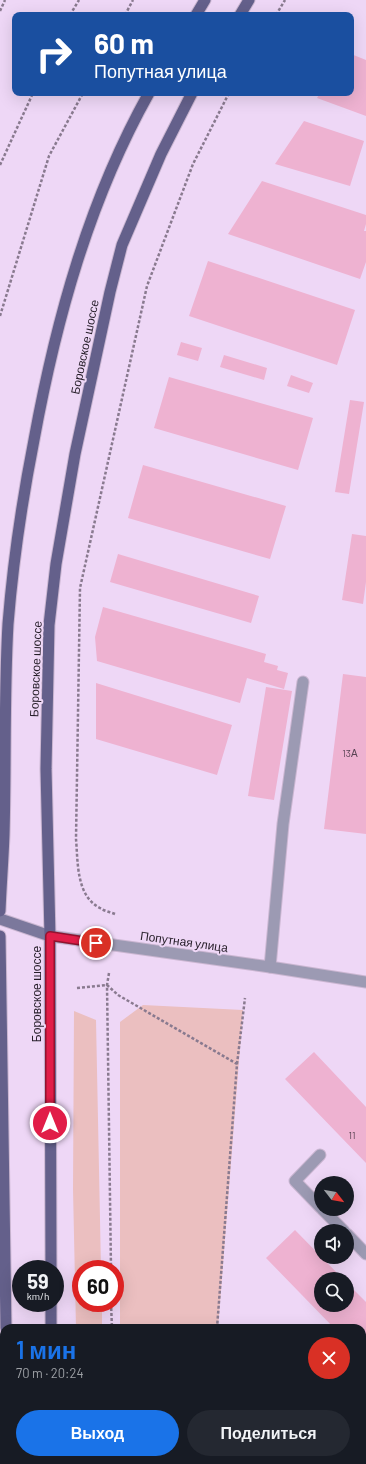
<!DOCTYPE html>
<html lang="ru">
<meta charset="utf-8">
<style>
:root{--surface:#171b24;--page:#242831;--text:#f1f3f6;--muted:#9ea1a6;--accent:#1a73e8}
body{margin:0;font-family:Barlow,sans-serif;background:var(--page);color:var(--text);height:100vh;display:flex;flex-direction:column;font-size:15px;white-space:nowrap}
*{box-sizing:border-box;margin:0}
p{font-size:13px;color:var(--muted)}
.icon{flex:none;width:22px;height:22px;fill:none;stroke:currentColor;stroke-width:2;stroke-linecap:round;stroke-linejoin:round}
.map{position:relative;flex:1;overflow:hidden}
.drawer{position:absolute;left:0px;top:1324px;width:366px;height:140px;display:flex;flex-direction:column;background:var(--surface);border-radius:12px 12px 0 0;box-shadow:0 4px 16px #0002}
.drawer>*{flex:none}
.banner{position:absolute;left:12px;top:12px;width:342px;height:84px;border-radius:8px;box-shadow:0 4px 16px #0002;background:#1a4fa0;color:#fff;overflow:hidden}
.needle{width:26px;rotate:121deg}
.buttons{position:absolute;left:314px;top:1176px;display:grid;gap:8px}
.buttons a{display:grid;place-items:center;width:40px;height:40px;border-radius:50%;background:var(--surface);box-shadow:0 4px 16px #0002;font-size:20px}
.speed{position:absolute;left:12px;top:1260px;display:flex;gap:8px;font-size:20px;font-weight:700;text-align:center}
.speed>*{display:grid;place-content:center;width:52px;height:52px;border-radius:50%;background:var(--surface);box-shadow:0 4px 16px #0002;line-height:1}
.speed small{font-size:10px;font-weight:400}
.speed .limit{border:6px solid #d22;background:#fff;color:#111}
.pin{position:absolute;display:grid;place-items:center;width:34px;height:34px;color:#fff;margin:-17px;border:2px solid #fff;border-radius:50%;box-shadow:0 1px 4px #0007}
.me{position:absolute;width:44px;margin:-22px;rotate:0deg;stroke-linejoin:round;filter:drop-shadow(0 0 3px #0008)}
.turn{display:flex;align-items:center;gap:14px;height:84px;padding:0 16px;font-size:18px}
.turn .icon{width:52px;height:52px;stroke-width:2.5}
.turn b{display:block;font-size:28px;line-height:34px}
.round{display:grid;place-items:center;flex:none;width:42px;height:42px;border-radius:21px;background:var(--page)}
.head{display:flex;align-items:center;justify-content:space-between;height:68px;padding:0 16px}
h1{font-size:24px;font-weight:600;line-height:30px;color:var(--accent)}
.action{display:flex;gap:8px;margin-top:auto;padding:8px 16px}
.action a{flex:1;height:46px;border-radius:24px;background:var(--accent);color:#fff;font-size:16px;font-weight:600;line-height:46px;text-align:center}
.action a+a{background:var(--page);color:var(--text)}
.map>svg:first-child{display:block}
.green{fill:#ebbfc0}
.building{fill:#eeb2d1}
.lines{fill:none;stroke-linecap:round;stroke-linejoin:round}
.service-casing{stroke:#cab6d1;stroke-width:13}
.tertiary-casing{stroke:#cab6d1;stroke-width:13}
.secondary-casing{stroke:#cab6d1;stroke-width:13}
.primary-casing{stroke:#cab6d1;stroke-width:13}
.path{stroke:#897a8f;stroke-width:2.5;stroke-dasharray:3 2;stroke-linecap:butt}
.service{stroke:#9c9ab3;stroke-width:11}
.tertiary{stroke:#9c9ab3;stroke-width:11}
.secondary{stroke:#7b789c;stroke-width:11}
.primary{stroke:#64608b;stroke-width:11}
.route-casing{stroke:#92132f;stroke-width:10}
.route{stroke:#e11d48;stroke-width:7}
.labels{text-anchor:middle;stroke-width:4;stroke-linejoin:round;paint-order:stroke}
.number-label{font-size:10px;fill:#584353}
.street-label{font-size:12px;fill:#261e29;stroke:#eed7f6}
</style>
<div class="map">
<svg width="366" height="1464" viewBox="0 0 366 1464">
<rect width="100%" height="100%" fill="#eed7f6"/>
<path class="green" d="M143,1005L243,1010L218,1328H120V1022Z
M74,1011L96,1020L101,1269H81V1303H102V1328H76L73,1189Z
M120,1460H208V1464H120Z"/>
<path class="building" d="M351,54L366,60V116L317,98L320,93H351Z
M304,121L364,141L350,186L275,164Z
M262,181L366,215V224L364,231H366V262L360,279L228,234Z
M208,261L355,310L337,365L189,316Z
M181,342L202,348L198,361L177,355Z
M224,355L267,368L264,380L220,367Z
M291,375L313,383L309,393L287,386Z
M169,377L313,418L298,470L154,428Z
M350,400L364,402L349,494L335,492Z
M143,465L286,506L270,559L128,518Z
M352,534L366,536V582L363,604L342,600Z
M118,554L259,596L251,623L110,582Z
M103,607L266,654L264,662L278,666L277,670L288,673L284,689L247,678L240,703L97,661L95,637Z
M343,674L366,677V834L324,829Z
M96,683L232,725L217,775L96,739Z
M266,687L292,691L274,800L248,796Z
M314,1052L366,1107V1163L285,1079Z
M295,1230L343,1279H321V1305H347V1283L366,1302V1360L362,1356V1328H334L266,1258Z
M277,1460H335L339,1464H281Z"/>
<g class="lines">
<g class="service-casing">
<path id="service" d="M270,967L283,824L303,682
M320,1155L295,1181L321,1208
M322,1209L344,1231
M347,1234L366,1254"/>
</g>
<g class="tertiary-casing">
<path id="tertiary" d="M50,936L270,967L366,982"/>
</g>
<g class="secondary-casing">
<path id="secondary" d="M0,919L50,936"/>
</g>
<g class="primary-casing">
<path id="primary" d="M196,15L205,0
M240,15L249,0
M0,911C1,886 3,861 4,835C6,765 4,694 8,624C13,562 22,501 34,440C56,320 89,200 149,93
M0,936L6,1328
M51,1269L50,936L46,769L49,625L56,564L75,454L110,292L122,245L161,154L192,93
M51,1303V1328
M8,1460V1464
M51,1460V1464"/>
</g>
<path class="path" d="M0,11L5,0
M70,15L79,0
M125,15L133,0
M276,15L285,0
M0,165L33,93
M0,316L49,156L83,93
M115,914C110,912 104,911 100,908C76,896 78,862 76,839L80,588L147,286L193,164L229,93
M109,973L107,985L111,1269
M77,988L107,985L118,995L237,1064L217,1328
M237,1064L245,998
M111,1303L112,1328
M113,1460V1464
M207,1464V1460"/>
<use href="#service" class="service"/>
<use href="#tertiary" class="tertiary"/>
<use href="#secondary" class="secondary"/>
<use href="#primary" class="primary"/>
</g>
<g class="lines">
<g class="route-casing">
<path id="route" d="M50,1123V936L96,943"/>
</g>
<use href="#route" class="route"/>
</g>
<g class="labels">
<g class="number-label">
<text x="350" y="757">13А</text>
<text x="352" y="1139">11</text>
</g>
<g class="street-label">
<text transform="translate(85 347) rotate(-78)" y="4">Боровское шоссе</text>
<text transform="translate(36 669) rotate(-88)" y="4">Боровское шоссе</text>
<text transform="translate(184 942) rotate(8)" y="4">Попутная улица</text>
<text transform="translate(37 994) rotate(-90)" y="4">Боровское шоссе</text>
</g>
</g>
</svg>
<div class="buttons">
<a><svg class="needle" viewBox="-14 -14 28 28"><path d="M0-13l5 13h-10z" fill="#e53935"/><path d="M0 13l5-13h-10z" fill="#9ea1a6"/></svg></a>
<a><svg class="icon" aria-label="sound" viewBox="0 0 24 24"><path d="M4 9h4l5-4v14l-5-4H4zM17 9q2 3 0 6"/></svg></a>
<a><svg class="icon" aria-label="search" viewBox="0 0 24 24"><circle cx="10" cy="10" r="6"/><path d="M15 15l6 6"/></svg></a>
</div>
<div class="speed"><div>59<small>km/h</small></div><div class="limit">60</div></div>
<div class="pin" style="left:96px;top:943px;background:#d93025"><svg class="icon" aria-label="arrive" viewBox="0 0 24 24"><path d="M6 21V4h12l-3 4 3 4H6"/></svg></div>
<svg class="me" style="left:50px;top:1123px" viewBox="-20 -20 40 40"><circle r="17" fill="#e11d48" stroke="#fff" stroke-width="3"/><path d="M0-11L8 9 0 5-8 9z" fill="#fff"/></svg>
<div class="banner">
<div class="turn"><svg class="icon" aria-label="right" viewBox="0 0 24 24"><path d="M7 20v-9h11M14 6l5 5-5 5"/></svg><div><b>60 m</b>Попутная улица</div></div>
</div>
<section class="drawer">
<div class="head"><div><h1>1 мин</h1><p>70 m · 20:24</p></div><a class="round" style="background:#d93025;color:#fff"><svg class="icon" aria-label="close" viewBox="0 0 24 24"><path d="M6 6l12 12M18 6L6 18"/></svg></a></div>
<div class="action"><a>Выход</a><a>Поделиться</a></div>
</section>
</div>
